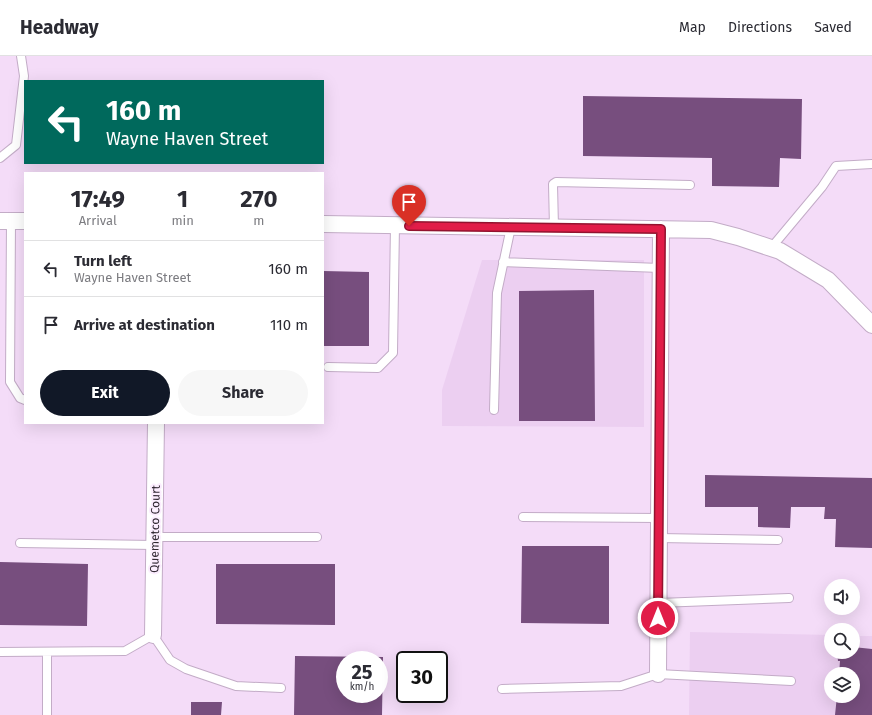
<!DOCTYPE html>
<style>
:root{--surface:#fff;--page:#f7f7f7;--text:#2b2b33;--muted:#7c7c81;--line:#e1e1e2;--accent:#111827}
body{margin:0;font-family:"Fira Sans",sans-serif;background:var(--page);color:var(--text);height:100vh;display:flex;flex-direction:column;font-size:15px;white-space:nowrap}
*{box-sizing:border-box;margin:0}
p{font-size:13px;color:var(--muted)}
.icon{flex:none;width:22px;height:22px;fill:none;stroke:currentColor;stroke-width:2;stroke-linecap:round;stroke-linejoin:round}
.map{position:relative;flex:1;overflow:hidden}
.drawer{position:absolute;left:24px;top:116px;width:300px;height:252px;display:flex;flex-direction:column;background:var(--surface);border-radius:0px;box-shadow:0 4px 16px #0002}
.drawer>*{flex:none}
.guide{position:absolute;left:24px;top:24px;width:300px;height:84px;border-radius:0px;box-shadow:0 4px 16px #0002;background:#00695c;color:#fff;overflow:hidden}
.controls{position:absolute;left:824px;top:523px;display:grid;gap:8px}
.controls a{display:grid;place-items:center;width:36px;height:36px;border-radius:50%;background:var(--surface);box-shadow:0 4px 16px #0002;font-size:20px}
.speed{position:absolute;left:336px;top:595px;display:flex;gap:8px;font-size:20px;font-weight:700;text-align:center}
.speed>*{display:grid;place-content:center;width:52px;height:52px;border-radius:50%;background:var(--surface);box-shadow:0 4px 16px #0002;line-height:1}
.speed small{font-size:10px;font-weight:400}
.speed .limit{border:2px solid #111;border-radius:6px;background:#fff;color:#111}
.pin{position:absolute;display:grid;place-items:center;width:34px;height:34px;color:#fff;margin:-41px -17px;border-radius:50% 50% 50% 0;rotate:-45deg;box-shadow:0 0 4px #0007}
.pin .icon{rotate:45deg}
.me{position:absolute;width:44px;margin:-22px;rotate:0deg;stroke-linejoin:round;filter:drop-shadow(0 0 3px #0008)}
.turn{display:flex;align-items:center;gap:14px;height:84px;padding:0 16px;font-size:18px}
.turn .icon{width:52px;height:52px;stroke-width:2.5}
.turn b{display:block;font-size:28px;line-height:34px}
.eta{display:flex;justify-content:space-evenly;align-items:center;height:68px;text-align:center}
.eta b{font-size:24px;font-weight:700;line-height:28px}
.primary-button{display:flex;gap:8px;margin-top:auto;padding:8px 16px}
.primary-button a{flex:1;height:46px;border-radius:24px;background:var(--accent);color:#fff;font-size:16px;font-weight:700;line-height:46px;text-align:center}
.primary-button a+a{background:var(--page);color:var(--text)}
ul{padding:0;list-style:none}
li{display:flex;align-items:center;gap:12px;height:56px;padding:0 16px;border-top:1px solid var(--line)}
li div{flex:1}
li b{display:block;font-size:15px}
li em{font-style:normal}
header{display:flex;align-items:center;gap:24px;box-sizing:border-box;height:56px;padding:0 20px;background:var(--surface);border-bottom:1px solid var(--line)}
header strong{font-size:19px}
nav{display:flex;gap:22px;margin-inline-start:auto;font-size:14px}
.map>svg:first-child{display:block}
.built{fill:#eccff1;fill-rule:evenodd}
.building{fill:#774e7e;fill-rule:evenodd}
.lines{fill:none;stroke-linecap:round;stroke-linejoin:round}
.service-casing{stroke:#c3acc7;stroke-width:10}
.minor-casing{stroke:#c3acc7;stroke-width:18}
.service{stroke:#fff;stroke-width:8}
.minor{stroke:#fff;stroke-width:16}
.route-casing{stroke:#92132f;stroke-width:10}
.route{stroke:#e11d48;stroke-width:7}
.labels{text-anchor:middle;stroke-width:4;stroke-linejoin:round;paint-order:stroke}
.street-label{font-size:12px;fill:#322934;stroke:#fbedfe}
</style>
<header>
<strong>Headway</strong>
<nav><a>Map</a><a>Directions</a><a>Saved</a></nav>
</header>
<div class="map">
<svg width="872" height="659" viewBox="0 0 872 659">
<rect width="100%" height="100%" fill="#f4dcf8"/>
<path class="built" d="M482,204H644V371L442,370V334Z
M690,576L831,579V596H853V580H872V659H689ZM831,618H853V640H831Z"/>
<path class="building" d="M583,40L802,43L801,103L780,102L779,131L712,130V102L583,100Z
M323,215L369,216V290H323Z
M594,234L595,365H519V235Z
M705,419L872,422V492L835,491L836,463H824L825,451H791L790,472L758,471V451H705Z
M522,490H609V568L521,567Z
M0,506L88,508L87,570L0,569Z
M216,508H335V569L216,568Z
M853,591L872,593V659H835L837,640H853V618H839L840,605H838L837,596H853Z
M295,600L383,601L382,659H294ZM345,604H379V638H345Z
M191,646H222L221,659H191Z"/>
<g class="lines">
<g class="service-casing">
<path id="service" d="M0,102L16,89L24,20L21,0
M11,165L10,326L20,342L25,344
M554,172L553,128L556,126L690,129
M771,192L822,131L836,110L872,108
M503,206L660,212
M328,311L378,312L393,297L395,169
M494,354L497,237L511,171
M523,461L659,462
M155,481H317
M659,482L778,484
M20,487L154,489
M659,547L789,542
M0,596L125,595L153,579L170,604L186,613L236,630L281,632
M47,596V659
M502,633L621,630L658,618L791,625"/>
</g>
<g class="minor-casing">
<path id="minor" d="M0,165H25
M323,168L711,174L738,181L780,195L828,224L872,269
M153,579L156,367
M658,618L661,173"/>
</g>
<use href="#service" class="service"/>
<use href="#minor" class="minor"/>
</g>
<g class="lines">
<g class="route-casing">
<path id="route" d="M409,170L661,173L658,562"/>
</g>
<use href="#route" class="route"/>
</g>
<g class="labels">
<g class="street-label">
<text transform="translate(155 473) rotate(-89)" y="4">Quemetco Court</text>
</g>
</g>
</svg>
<div class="controls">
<a><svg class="icon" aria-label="sound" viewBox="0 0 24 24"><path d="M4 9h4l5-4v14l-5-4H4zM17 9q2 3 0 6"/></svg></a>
<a><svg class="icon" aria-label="search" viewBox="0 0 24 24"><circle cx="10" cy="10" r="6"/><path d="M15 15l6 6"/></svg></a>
<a><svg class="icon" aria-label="layers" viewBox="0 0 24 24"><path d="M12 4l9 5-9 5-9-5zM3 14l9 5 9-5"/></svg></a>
</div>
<div class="speed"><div>25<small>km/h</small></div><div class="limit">30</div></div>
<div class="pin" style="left:409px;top:170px;background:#d93025"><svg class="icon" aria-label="arrive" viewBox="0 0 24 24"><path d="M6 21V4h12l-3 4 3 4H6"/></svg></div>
<svg class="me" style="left:658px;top:562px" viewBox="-20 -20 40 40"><circle r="17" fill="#e11d48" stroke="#fff" stroke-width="3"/><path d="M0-11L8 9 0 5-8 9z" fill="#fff"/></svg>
<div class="guide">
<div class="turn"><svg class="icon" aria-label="left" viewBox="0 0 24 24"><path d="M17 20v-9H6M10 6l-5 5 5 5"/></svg><div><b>160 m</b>Wayne Haven Street</div></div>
</div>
<section class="drawer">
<div class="eta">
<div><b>17:49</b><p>Arrival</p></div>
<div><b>1</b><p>min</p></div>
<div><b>270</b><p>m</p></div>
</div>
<ul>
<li><svg class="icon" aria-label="left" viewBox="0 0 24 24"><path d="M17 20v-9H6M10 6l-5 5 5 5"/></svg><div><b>Turn left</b><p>Wayne Haven Street</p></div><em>160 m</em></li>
<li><svg class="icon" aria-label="arrive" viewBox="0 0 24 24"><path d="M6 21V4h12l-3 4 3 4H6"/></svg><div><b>Arrive at destination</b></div><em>110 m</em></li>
</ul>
<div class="primary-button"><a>Exit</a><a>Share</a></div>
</section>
</div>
